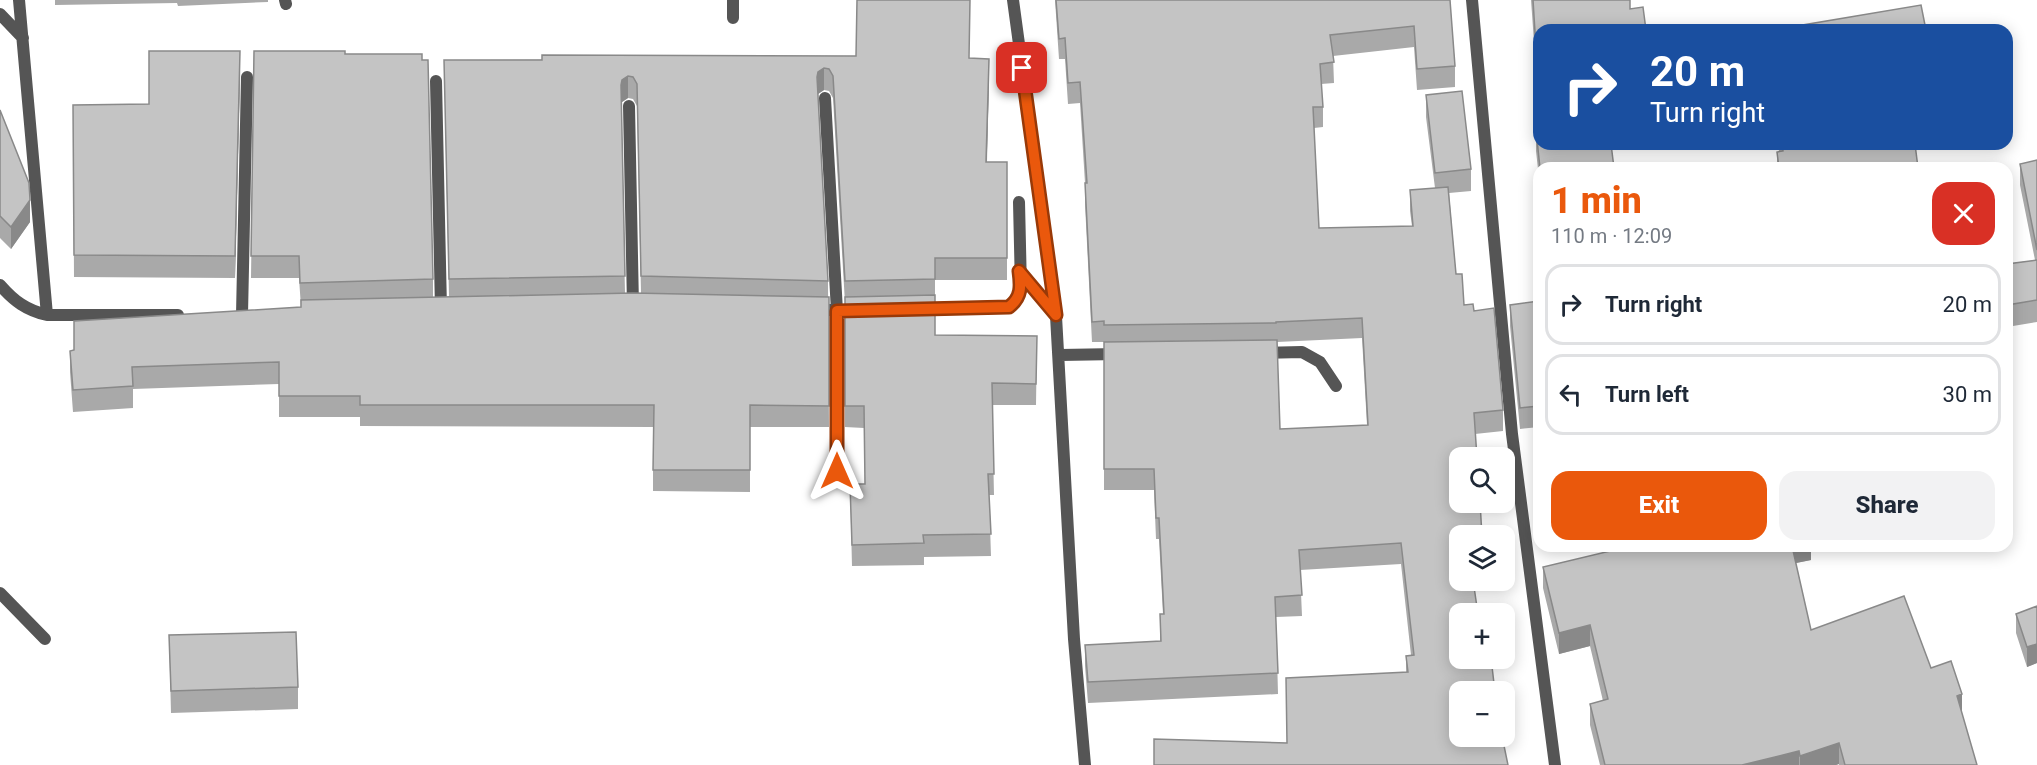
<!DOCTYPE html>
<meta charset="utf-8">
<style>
:root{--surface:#fff;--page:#f2f2f3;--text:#1f2937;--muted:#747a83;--line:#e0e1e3;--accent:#ea580c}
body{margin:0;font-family:Roboto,sans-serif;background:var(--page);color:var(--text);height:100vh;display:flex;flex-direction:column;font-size:22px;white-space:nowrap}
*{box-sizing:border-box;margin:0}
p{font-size:20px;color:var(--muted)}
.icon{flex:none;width:33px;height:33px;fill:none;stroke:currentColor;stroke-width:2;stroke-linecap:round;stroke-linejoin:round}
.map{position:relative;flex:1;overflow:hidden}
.sheet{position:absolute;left:1533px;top:162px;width:480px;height:390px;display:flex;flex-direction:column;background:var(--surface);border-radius:18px;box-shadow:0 3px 15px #0003}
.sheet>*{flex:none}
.banner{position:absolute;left:1533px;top:24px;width:480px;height:126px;border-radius:18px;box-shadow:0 3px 15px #0003;background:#1a4fa0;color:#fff;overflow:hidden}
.controls{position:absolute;left:1449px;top:447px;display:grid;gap:12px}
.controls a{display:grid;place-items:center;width:66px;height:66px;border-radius:12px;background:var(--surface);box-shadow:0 3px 15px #0003;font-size:30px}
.pin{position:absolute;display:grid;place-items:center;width:51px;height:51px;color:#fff;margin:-26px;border-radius:12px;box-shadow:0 3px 9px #0006}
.me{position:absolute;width:66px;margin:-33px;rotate:0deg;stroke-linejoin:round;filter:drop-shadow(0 0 4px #0008)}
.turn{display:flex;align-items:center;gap:21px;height:126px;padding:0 18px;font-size:27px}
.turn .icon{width:78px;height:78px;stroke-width:2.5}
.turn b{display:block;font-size:42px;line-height:51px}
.round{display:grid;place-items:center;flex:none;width:63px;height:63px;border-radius:18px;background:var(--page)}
.headline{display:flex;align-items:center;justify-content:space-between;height:102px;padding:0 18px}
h1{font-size:36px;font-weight:800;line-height:45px;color:var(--accent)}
.action{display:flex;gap:12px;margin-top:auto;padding:12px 18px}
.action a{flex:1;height:69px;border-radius:18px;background:var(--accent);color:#fff;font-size:24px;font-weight:800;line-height:69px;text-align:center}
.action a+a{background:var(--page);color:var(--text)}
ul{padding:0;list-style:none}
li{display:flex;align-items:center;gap:18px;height:81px;margin:0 12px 9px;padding:0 6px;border:3px solid var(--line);border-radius:18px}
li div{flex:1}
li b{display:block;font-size:22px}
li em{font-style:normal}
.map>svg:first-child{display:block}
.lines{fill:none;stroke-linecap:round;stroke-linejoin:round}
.minor{stroke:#555;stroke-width:12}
.wall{fill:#a9a9a9;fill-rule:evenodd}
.shaded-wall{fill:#898989}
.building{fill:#c4c4c4;stroke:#898989;stroke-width:1.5}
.route-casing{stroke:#983908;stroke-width:15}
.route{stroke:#ea580c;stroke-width:10}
</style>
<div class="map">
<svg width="2037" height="765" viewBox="0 0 2037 765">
<rect width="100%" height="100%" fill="#fff"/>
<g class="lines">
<path class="minor" d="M19,0L47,315
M285,0L286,4
M1013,0L1056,316L1074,639L1085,765
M1472,0L1512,434L1555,765
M0,14L23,38
M733,18V0
M436,81L441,309
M825,98L837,311V471
M629,106L633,306
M1019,271L1056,316
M0,285C14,301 26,310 47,315H178
M921,309L1009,307L1016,301L1021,289L1019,202
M813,310H861
M242,315L247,77
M1262,353L1302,352L1320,362L1336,386
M1060,355L1118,354
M0,593L45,639"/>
</g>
<path class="wall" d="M55,0H268V2L178,6L177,3L55,5Z
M1055,0H1450L1455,66V87L1417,90L1414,47L1333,56L1334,83L1321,84L1323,107V127L1314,128L1319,228L1412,226L1410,211V190L1435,188L1426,117V95L1471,169V191L1449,193L1456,274L1464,305L1474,311L1503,410V431L1475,434L1460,536V658L1287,743L1406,672V656L1411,655L1401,564L1300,570L1302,616L1276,617L1278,694L1088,703L1085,666V645L1160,641V614H1163L1159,539H1156L1154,490H1104V342H1092L1085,204V183L1080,103L1068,104L1065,59H1059ZM1362,338L1367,425L1280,429L1277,342Z
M1531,0H1630L1539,30V84H1537Z
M254,51L345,54L433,279V297H449L444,60L969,58L989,80L987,162H1007V280H935V335L1037,336L1036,405H992L994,495H989L991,556L924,557V565L852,566L850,484H865L864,428L845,427V303L833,98L829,91L824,90L818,94L828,281L829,427H750V492L653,491V427L360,426V417H279V384L133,389V408L73,412L70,372V351L301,307L299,278H251ZM628,98L633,99L637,106L641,293H625L621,105L622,102Z
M240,73L235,278L74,277L73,105L149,104Z
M0,110L30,222L11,249L0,238Z
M1536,130L1614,168H1539V178L1536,151Z
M1778,144H1915L1918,168H1777V152H1779Z
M2037,160V322L2007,327V264L2035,260L2020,185V164Z
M1539,301V427L1520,429L1510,326V305Z
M1811,546V560L1796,563L1811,630L1931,668L1962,715L1977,765H1839V764L1836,765H1600L1590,725V704L1603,701L1590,646L1559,654L1543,588V567Z
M2037,606V663L2027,667L2016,633V614Z
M169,635L298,687V709L171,713Z"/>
<path class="shaded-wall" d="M240,51V73L235,278V256Z
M989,59V80L986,184V162Z
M824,68V90L818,94L817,77L818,72Z
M628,76V98L622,102L621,106V85L622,80Z
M30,200V222L11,249V227Z
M1791,546H1811V560L1791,564Z
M1590,625V646L1559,654V633Z
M2037,644V663L2027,667V647Z
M1962,694V715L1957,696Z
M1839,743V764L1836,765H1800V756Z
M1799,751V765H1742Z"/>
<path class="building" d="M857,0H970L969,58L989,59L986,162H1007V258H935V279L845,281L833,76L829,69L824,68L818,72L817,77L828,281L641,276L637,84L633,77L628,76L622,80L621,85L625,276L449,279L444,60H542V55L856,56Z
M1056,0H1450L1455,66L1417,69L1414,26L1330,35L1334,62L1320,64L1323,107H1313L1319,228L1413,226L1410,190L1448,187L1456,274H1462L1464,305L1473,304L1474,311L1494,308L1503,410L1474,413L1477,458H1460V502H1480L1482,536H1460V580H1473L1478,614H1460V658H1491L1495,692H1460V736H1502L1508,765H1154V739L1287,743L1286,678L1408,672L1406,656L1414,655L1401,543L1299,550L1302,595L1275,597L1278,673L1088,682L1085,645L1161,641L1160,614H1164L1159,518H1156L1154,469H1104V342L1277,340L1280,429L1368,425L1362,318L1276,322V323L1104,325V321L1092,322L1085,183H1087L1080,82L1068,83L1065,38L1059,39Z
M1533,0H1630V9L1643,7L1646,30H1539V64H1537Z
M1921,5L1926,30H1791V27Z
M149,51H240L235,256L74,255L73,105L149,104Z
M254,51H345V54H422V60H428L433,279L300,283L299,256H251Z
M1462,91L1471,169L1435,173L1426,95Z
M0,110L29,183L30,200L11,227L0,216Z
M1536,130H1539V144H1611L1614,168H1540Z
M1782,144H1915L1918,168H1779L1777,152L1783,151Z
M2037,160V250L2020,164Z
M2037,260V300L2007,305V264Z
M633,293L829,297V406L750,405V470H653L654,405H360V396H279V362L132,367L133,386L73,390L70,351L74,350V321L301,307V300Z
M935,295V335L1037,336L1036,384L992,383L994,474H988L991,534L923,535L924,543L852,545L850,484H865L864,406H845V297Z
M1539,301V406L1520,408L1510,305Z
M1631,546H1792L1811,630L1904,596L1931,668L1951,661L1962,694L1957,696L1977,765H1845L1839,743L1800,756L1799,751L1742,765H1605L1590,704L1608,699L1590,625L1559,633L1543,567Z
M2037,606V644L2027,647L2016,614Z
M296,632L298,687L171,691L169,635Z"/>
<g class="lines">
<g class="route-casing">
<path id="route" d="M837,471V311L1009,307C1022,297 1021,286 1019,271L1056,315L1022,68"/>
</g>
<use href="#route" class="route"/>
</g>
</svg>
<div class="controls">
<a><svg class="icon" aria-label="search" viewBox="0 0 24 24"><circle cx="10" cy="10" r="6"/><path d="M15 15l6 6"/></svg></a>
<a><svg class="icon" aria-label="layers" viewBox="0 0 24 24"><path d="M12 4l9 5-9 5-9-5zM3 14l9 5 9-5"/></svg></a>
<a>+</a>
<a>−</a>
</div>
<div class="pin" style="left:1022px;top:68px;background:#d93025"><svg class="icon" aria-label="arrive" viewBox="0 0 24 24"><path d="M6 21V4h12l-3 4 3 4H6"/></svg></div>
<svg class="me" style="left:837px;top:471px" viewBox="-20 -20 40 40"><path d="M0-17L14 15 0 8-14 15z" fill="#ea580c" stroke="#fff" stroke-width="4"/></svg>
<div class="banner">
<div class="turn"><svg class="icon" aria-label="right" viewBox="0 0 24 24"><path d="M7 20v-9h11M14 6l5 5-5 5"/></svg><div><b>20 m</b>Turn right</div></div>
</div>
<section class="sheet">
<div class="headline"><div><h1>1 min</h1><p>110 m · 12:09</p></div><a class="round" style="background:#d93025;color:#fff"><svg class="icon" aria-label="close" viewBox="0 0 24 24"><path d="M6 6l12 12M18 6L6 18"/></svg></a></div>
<ul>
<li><svg class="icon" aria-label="right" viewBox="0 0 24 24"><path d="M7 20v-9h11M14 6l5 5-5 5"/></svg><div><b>Turn right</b></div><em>20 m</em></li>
<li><svg class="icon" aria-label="left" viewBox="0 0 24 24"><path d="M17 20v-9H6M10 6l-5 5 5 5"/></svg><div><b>Turn left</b></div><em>30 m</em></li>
</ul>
<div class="action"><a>Exit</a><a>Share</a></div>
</section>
</div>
